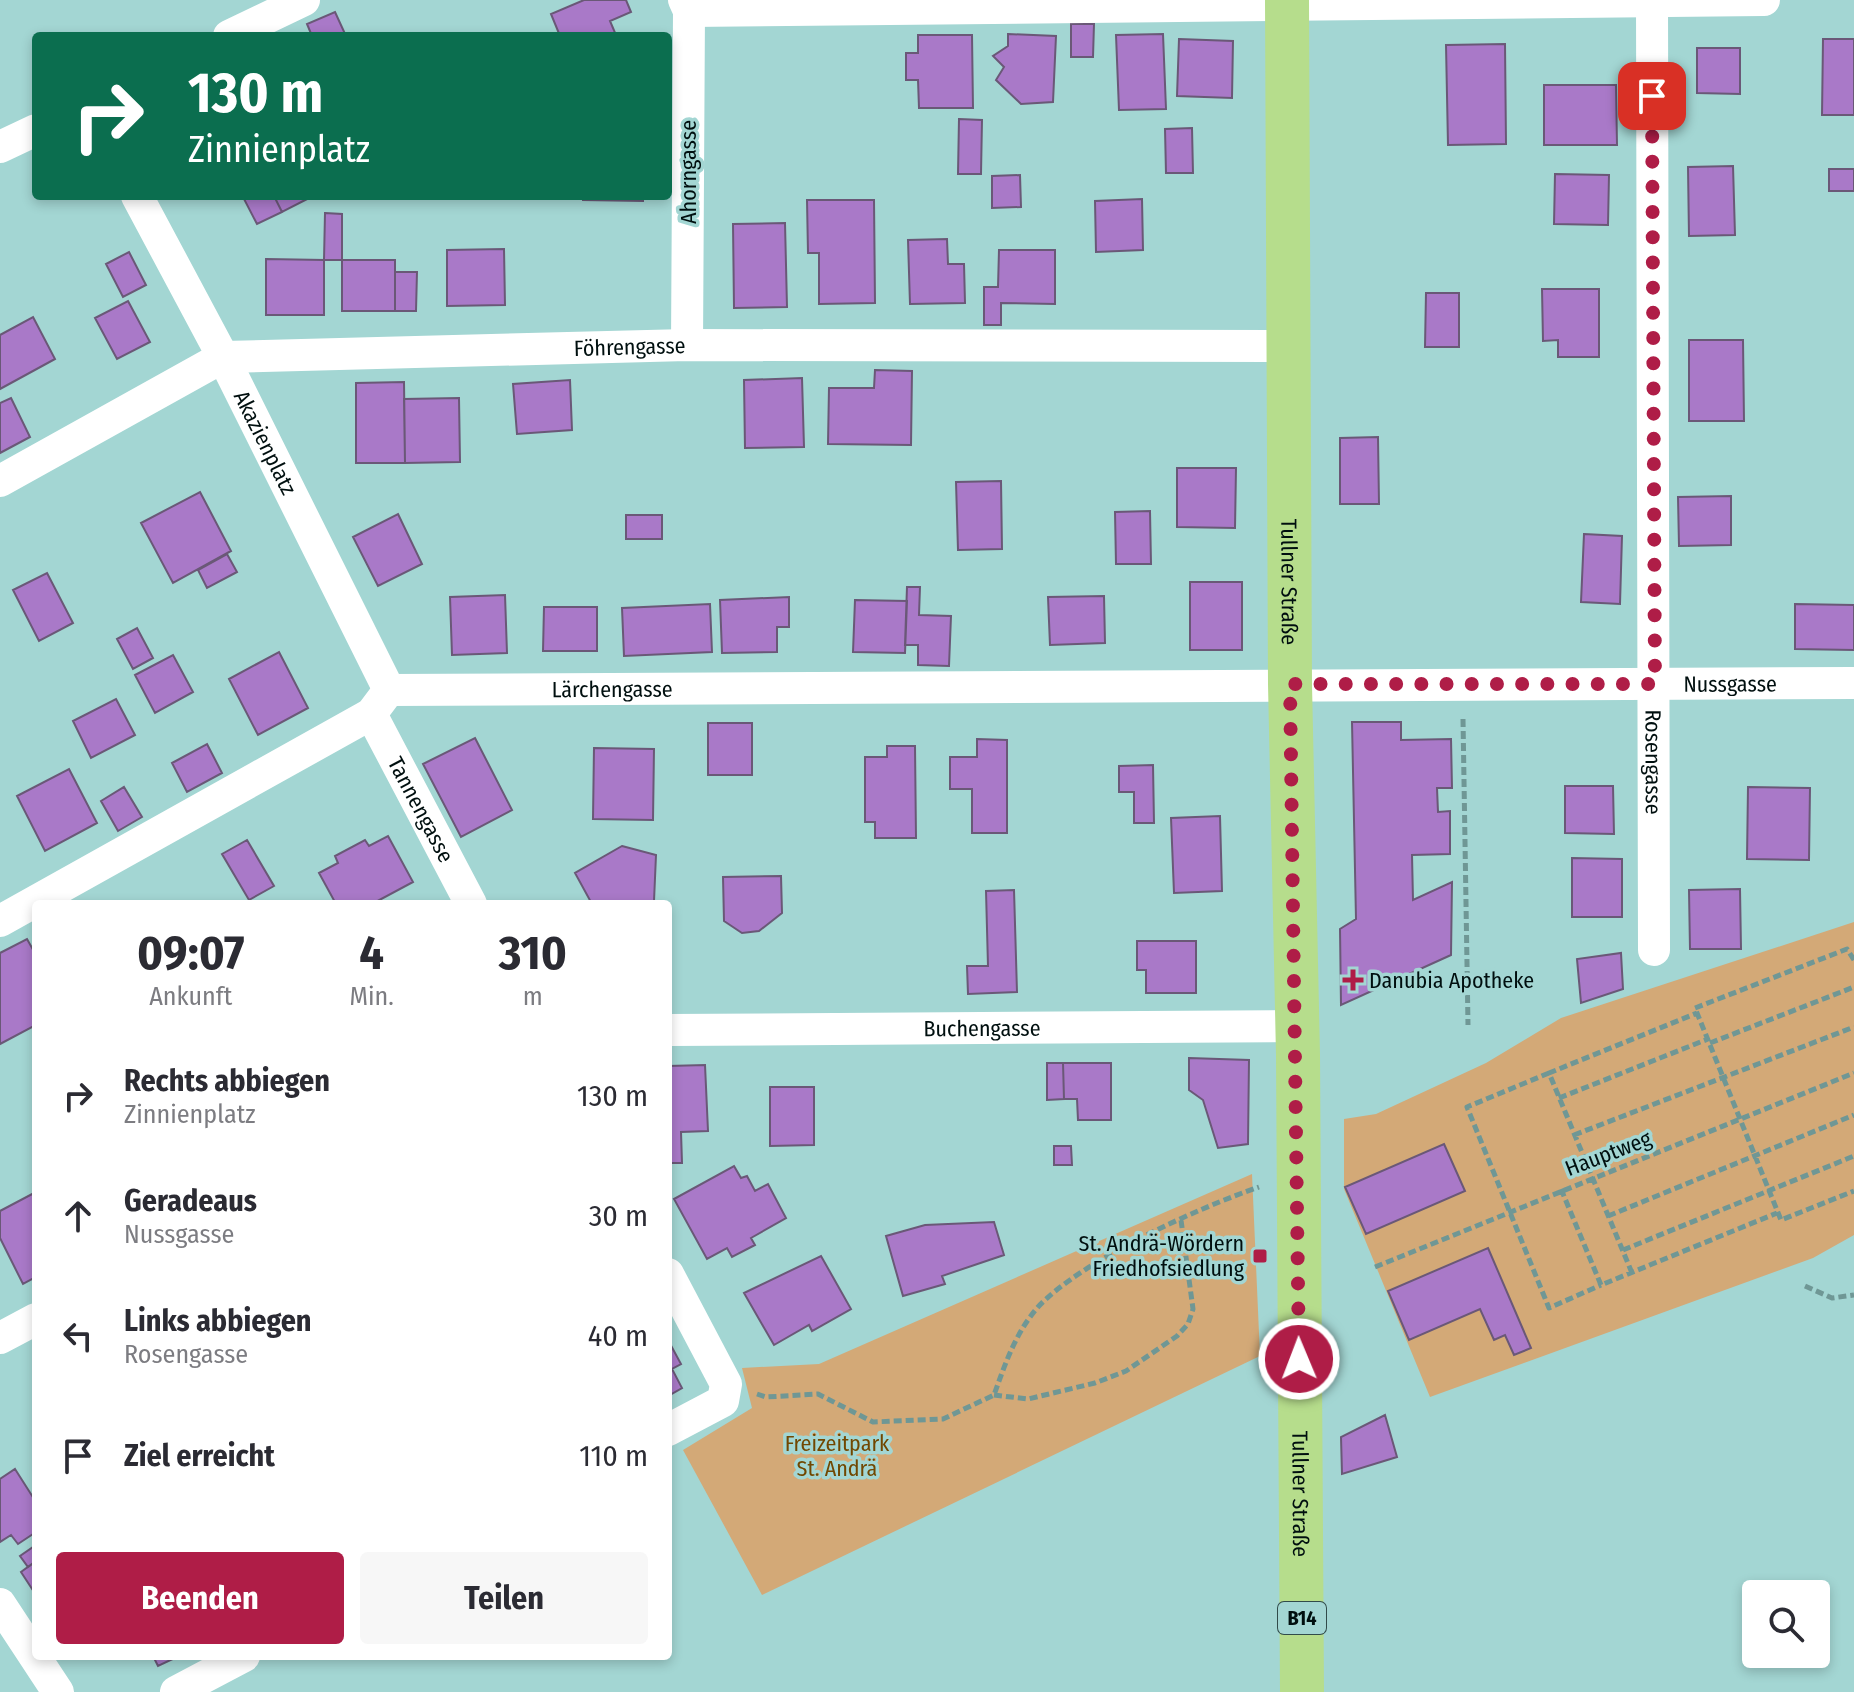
<!DOCTYPE html>
<html lang="de">
<meta charset="utf-8">
<style>
:root{--surface:#fff;--page:#f7f7f7;--text:#2b2b33;--muted:#7c7c81;--accent:#af1d47}
body{margin:0;font-family:"Fira Sans Condensed",sans-serif;background:var(--page);color:var(--text);height:100vh;display:flex;flex-direction:column;font-size:30px;white-space:nowrap}
*{box-sizing:border-box;margin:0}
p{font-size:26px;color:var(--muted)}
.icon{flex:none;width:44px;height:44px;fill:none;stroke:currentColor;stroke-width:2;stroke-linecap:round;stroke-linejoin:round}
.map{position:relative;flex:1;overflow:hidden}
.side{position:absolute;left:32px;top:900px;width:640px;height:760px;display:flex;flex-direction:column;background:var(--surface);border-radius:8px;box-shadow:0 4px 12px #0003}
.side>*{flex:none}
.top-card{position:absolute;left:32px;top:32px;width:640px;height:168px;border-radius:8px;box-shadow:0 4px 12px #0003;background:#0b6e4f;color:#fff;overflow:hidden}
.controls{position:absolute;left:1742px;top:1580px;display:grid;gap:16px}
.controls a{display:grid;place-items:center;width:88px;height:88px;border-radius:8px;background:var(--surface);box-shadow:0 4px 12px #0003;font-size:40px}
.pin{position:absolute;display:grid;place-items:center;width:68px;height:68px;color:#fff;margin:-34px;border-radius:16px;box-shadow:0 4px 12px #0006}
.me{position:absolute;width:88px;margin:-44px;rotate:359deg;stroke-linejoin:round;filter:drop-shadow(0 0 6px #0008)}
.turn{display:flex;align-items:center;gap:28px;height:168px;padding:0 24px;font-size:36px}
.turn .icon{width:104px;height:104px;stroke-width:2.5}
.turn b{display:block;font-size:56px;line-height:68px}
.eta{display:flex;justify-content:space-evenly;align-items:center;height:136px;text-align:center}
.eta b{font-size:48px;font-weight:700;line-height:56px}
.primary-button{display:flex;gap:16px;margin-top:auto;padding:16px 24px}
.primary-button a{flex:1;height:92px;border-radius:8px;background:var(--accent);color:#fff;font-size:32px;font-weight:700;line-height:92px;text-align:center}
.primary-button a+a{background:var(--page);color:var(--text)}
ul{padding:0;list-style:none}
li{display:flex;align-items:center;gap:24px;height:120px;padding:0 24px}
li div{flex:1}
li b{display:block;font-size:30px}
li em{font-style:normal}
.map>svg:first-child{display:block}
.green{fill:#d3a977}
.building{fill:#a979c8;stroke:#6a5877;stroke-width:2}
.lines{fill:none;stroke-linecap:round;stroke-linejoin:round}
.path{stroke:#6f9795;stroke-width:5;stroke-dasharray:8 4;stroke-linecap:butt}
.minor{stroke:#fff;stroke-width:32}
.primary{stroke:#b6dd8c;stroke-width:44}
.route{stroke:#af1d47;stroke-width:14;stroke-dasharray:0 25.2}
.poi-dot{fill:#af1d47;stroke:#a3d6d3;stroke-width:3}
.labels{text-anchor:middle;stroke-width:7;stroke-linejoin:round;paint-order:stroke}
.shield{fill:#a3d6d3;stroke:#314b4a;stroke-width:2}
.shield-label{font-size:20px;font-weight:bold;fill:#000f0f}
.street-label{font-size:22px;fill:#000f0f;stroke:#a3d6d3}
.poi-label{font-size:22px;fill:#000f0f;stroke:#a3d6d3;text-anchor:start}
.park-label{font-size:22px;fill:#714701;stroke:#a3d6d3}
</style>
<div class="map">
<svg width="1854" height="1692" viewBox="0 0 1854 1692">
<rect width="100%" height="100%" fill="#a3d6d3"/>
<path class="green" d="M1854,922V1235L1813,1258L1430,1397L1344,1189V1119L1376,1114L1486,1063L1561,1018Z
M1252,1174L1260,1356L762,1595L683,1450L752,1408L742,1368L819,1364Z"/>
<path class="building" d="M584,0H626L631,12L610,21L616,35L614,36H560L551,14Z
M335,12L346,36H312L307,24Z
M1071,24H1094L1093,57H1071Z
M1008,34L1056,36L1053,102L1021,104L996,80L1004,67L993,56L1008,46Z
M1163,34L1166,109L1119,110L1116,35Z
M918,35H972L973,108H919L918,80H906V53H918Z
M1179,39L1233,41L1232,98L1177,96Z
M1823,39H1854V115H1822Z
M1505,44L1506,144L1448,145L1446,45Z
M1697,48H1740V94L1697,93Z
M1544,85H1616L1617,145H1544Z
M959,119L982,120L981,174H958Z
M1192,128L1193,173H1166L1165,129Z
M1733,166L1735,235L1689,236L1688,167Z
M1829,169H1854V191H1829Z
M1555,174L1609,175L1608,225L1554,224Z
M1020,175L1021,207L992,208V176Z
M274,196H313L282,212Z
M274,196L282,212L257,224L243,197Z
M583,196H643V201L583,200Z
M1142,199L1143,250L1096,252L1095,201Z
M807,200H874L875,303L819,304V253H808Z
M325,213L342,214V260H324Z
M785,223L787,307L734,308L733,224Z
M947,239L948,264H964L965,303L910,304L908,240Z
M504,249L505,305L447,306V250Z
M999,250H1055V304L1001,303V325H984V287H998Z
M129,252L146,285L123,297L106,264Z
M266,259L324,260V315H266Z
M342,260H395V311H342Z
M395,272H417L416,311H395Z
M1542,289H1599V357H1558V340L1543,341Z
M1426,293H1459V347H1425Z
M128,301L150,342L117,359L95,318Z
M33,317L55,359L0,389V335Z
M1689,340H1743L1744,421H1689Z
M875,370L912,371L911,445L828,444L829,388H874Z
M802,378L804,447L745,448L744,380Z
M570,380L572,430L517,434L513,384Z
M404,382L405,463H356V383Z
M11,398L30,437L0,453V403Z
M459,398L460,462L405,463L404,399Z
M1378,437L1379,504H1340V438Z
M1177,468H1236L1235,528L1177,527Z
M1001,481L1002,549L958,550L956,482Z
M200,492L231,551L173,583L141,523Z
M1731,496V545L1679,546L1678,497Z
M1150,511L1151,564H1116L1115,512Z
M398,514L422,564L378,586L353,537Z
M626,515H662V539H626Z
M1584,534L1622,536L1620,604L1581,602Z
M227,554L237,572L207,588L198,570Z
M47,573L73,623L39,641L13,590Z
M1190,582H1242V650H1190Z
M907,587H920L919,615L951,616L949,666L918,665V645H905Z
M505,595L507,653L452,655L450,597Z
M1104,596L1105,643L1050,645L1048,597Z
M789,597V627H777V652L722,653L720,600Z
M855,600L907,601L905,653L853,652Z
M710,604L712,652L624,656L622,608Z
M1795,604L1854,605V650L1795,649Z
M544,607H597V651H543Z
M137,628L153,658L133,669L117,639Z
M279,652L308,708L258,735L229,679Z
M173,655L193,692L155,713L135,675Z
M116,699L135,735L91,758L73,721Z
M1352,722H1401V740L1451,739L1452,788H1437L1438,812L1450,811V854L1412,855L1413,900L1452,882L1451,955L1341,1005L1340,929L1356,919Z
M708,723H752V775H708Z
M475,738L512,810L461,837L423,764Z
M977,739L1007,740V833H972V789H950V757H977Z
M207,744L222,773L187,792L172,763Z
M887,746H915L916,838H875V822H865V757H887Z
M594,748L654,749L653,820L593,819Z
M1153,765L1154,823H1134V792H1119V766Z
M69,769L97,823L45,851L17,796Z
M1565,786H1613L1614,834L1565,833Z
M124,787L142,817L118,831L101,801Z
M1748,787L1810,788L1809,860L1747,859Z
M1220,816L1222,891L1174,893L1171,818Z
M388,836L413,882L372,904H336L319,873L338,863L335,856L365,840L369,846Z
M247,840L274,886L249,900L222,854Z
M622,846L656,855L654,901L592,904L575,873Z
M1572,858L1622,859V917H1572Z
M781,876L782,913L759,931L742,933L724,921L723,877Z
M1740,889L1741,949H1690L1689,890Z
M1014,890L1017,992L968,994L967,966H988L986,891Z
M27,939L36,955V1025L0,1044V953Z
M1137,941H1196V993H1146V970H1137Z
M1621,953L1623,989L1581,1003L1577,959Z
M1189,1058L1249,1060L1248,1144L1218,1148L1203,1100L1189,1090Z
M1047,1063H1063L1064,1099L1047,1100Z
M1063,1063H1111V1120H1078L1077,1099H1064Z
M705,1065L708,1131L681,1132L682,1163H668V1066Z
M770,1087H814V1145L770,1146Z
M1444,1144L1465,1191L1366,1234L1345,1187Z
M1054,1146H1071L1072,1165H1054Z
M734,1166L741,1178L747,1176L755,1191L768,1184L786,1218L751,1238L755,1245L732,1257L727,1248L707,1259L674,1199Z
M36,1192V1277L23,1284L0,1238V1211Z
M994,1222L1004,1255L942,1276L945,1284L903,1296L886,1236L925,1225Z
M1488,1248L1531,1348L1514,1355L1505,1335L1494,1340L1480,1309L1409,1340L1388,1291Z
M821,1256L851,1309L812,1331L809,1325L774,1345L744,1293Z
M668,1340L681,1364L672,1369L682,1388L668,1396Z
M1385,1415L1397,1457L1342,1474L1341,1437Z
M15,1469L36,1502V1532L18,1544L11,1535L0,1542V1479Z
M36,1545V1561L28,1567L20,1556Z
M36,1561V1595L21,1572Z
M153,1656H179L158,1666Z"/>
<g class="lines">
<path class="path" d="M1463,719L1468,1025
M1854,960L1847,949L1695,1008L1781,1220L1854,1191
M1710,1043L1854,987
M1549,1073L1467,1107L1549,1308L1601,1285
M1559,1098L1708,1039
M1574,1135L1854,1027
M1561,1189L1601,1285L1777,1213
M1608,1216L1854,1115
M1623,1250L1854,1156
M1375,1267L1854,1073
M1632,1273L1549,1073L1697,1013
M1805,1286L1832,1298L1854,1295
M757,1394L766,1397L818,1394L873,1422L943,1419L994,1395C1005,1364 1016,1332 1038,1307C1082,1260 1198,1208 1259,1187
M994,1395L1028,1399L1095,1383L1126,1371L1177,1336L1188,1324L1193,1309L1181,1220"/>
<g class="minor">
<path d="M684,0L689,11L687,345"/>
<path id="s1" d="M1652,0L1654,950"/>
<path d="M689,11L1764,0"/>
<path d="M229,36L304,0"/>
<path d="M0,147L36,130"/>
<path id="s2" d="M137,196L223,357L389,690"/>
<path id="s3" d="M0,481L223,357L687,345L1290,346"/>
<path id="s4" d="M371,714L471,904"/>
<path id="s5" d="M0,921L371,714L389,690L1854,683"/>
<path id="s6" d="M668,1030L1297,1026"/>
<path d="M668,1274L726,1384L723,1401L668,1430"/>
<path d="M0,1338L36,1319"/>
<path d="M0,1604L58,1692"/>
<path d="M176,1692L244,1656"/>
</g>
<path class="primary" id="s7" d="M1287,0L1290,684L1298,1055L1302,1692"/>
</g>
<g class="lines">
<path class="route" d="M1299,1359L1290,684H1655L1652,96"/>
</g>
<g class="poi-dot">
<path d="M1349 968h8v8h8v8h-8v8h-8v-8h-8v-8h8z"/>
<rect x="1252" y="1248" width="16" height="16" rx="4"/>
</g>
<g class="labels">
<rect class="shield" x="1278" y="1602" width="48" height="32" rx="6"/>
<g class="shield-label">
<text x="1302" y="1625">B14</text>
</g>
<g class="street-label">
<text transform="translate(688 172) rotate(-90)" y="8">Ahorngasse</text>
<text dy="8" stroke="none"><textPath href="#s3" startOffset="662">Föhrengasse</textPath></text>
<text dy="8" stroke="none"><textPath href="#s2" startOffset="278">Akazienplatz</textPath></text>
<text dy="8" stroke="none"><textPath href="#s7" startOffset="582">Tullner Straße</textPath></text>
<text dy="8" stroke="none"><textPath href="#s5" startOffset="1796">Nussgasse</textPath></text>
<text dy="8" stroke="none"><textPath href="#s5" startOffset="678">Lärchengasse</textPath></text>
<text dy="8" stroke="none"><textPath href="#s1" startOffset="762">Rosengasse</textPath></text>
<text dy="8" stroke="none"><textPath href="#s4" startOffset="108">Tannengasse</textPath></text>
<text dy="8" stroke="none"><textPath href="#s6" startOffset="314">Buchengasse</textPath></text>
<text transform="translate(1608 1153) rotate(-21)" y="8">Hauptweg</text>
<text dy="8" stroke="none"><textPath href="#s7" startOffset="1494">Tullner Straße</textPath></text>
</g>
<g class="poi-label">
<text x="1369" y="988">Danubia Apotheke</text>
<text x="1244" y="1251" text-anchor="end">St. Andrä-Wördern<tspan x="1244" dy="25">Friedhofsiedlung</tspan></text>
</g>
<g class="park-label">
<text x="837" y="1451">Freizeitpark<tspan x="837" dy="25">St. Andrä</tspan></text>
</g>
</g>
</svg>
<div class="controls">
<a><svg class="icon" aria-label="search" viewBox="0 0 24 24"><circle cx="10" cy="10" r="6"/><path d="M15 15l6 6"/></svg></a>
</div>
<div class="pin" style="left:1652px;top:96px;background:#d93025"><svg class="icon" aria-label="arrive" viewBox="0 0 24 24"><path d="M6 21V4h12l-3 4 3 4H6"/></svg></div>
<svg class="me" style="left:1299px;top:1359px" viewBox="-20 -20 40 40"><circle r="17" fill="#af1d47" stroke="#fff" stroke-width="3"/><path d="M0-11L8 9 0 5-8 9z" fill="#fff"/></svg>
<div class="top-card">
<div class="turn"><svg class="icon" aria-label="right" viewBox="0 0 24 24"><path d="M7 20v-9h11M14 6l5 5-5 5"/></svg><div><b>130 m</b>Zinnienplatz</div></div>
</div>
<section class="side">
<div class="eta">
<div><b>09:07</b><p>Ankunft</p></div>
<div><b>4</b><p>Min.</p></div>
<div><b>310</b><p>m</p></div>
</div>
<ul>
<li><svg class="icon" aria-label="right" viewBox="0 0 24 24"><path d="M7 20v-9h11M14 6l5 5-5 5"/></svg><div><b>Rechts abbiegen</b><p>Zinnienplatz</p></div><em>130 m</em></li>
<li><svg class="icon" aria-label="ahead" viewBox="0 0 24 24"><path d="M12 20V5M6 11l6-6 6 6"/></svg><div><b>Geradeaus</b><p>Nussgasse</p></div><em>30 m</em></li>
<li><svg class="icon" aria-label="left" viewBox="0 0 24 24"><path d="M17 20v-9H6M10 6l-5 5 5 5"/></svg><div><b>Links abbiegen</b><p>Rosengasse</p></div><em>40 m</em></li>
<li><svg class="icon" aria-label="arrive" viewBox="0 0 24 24"><path d="M6 21V4h12l-3 4 3 4H6"/></svg><div><b>Ziel erreicht</b></div><em>110 m</em></li>
</ul>
<div class="primary-button"><a>Beenden</a><a>Teilen</a></div>
</section>
</div>
